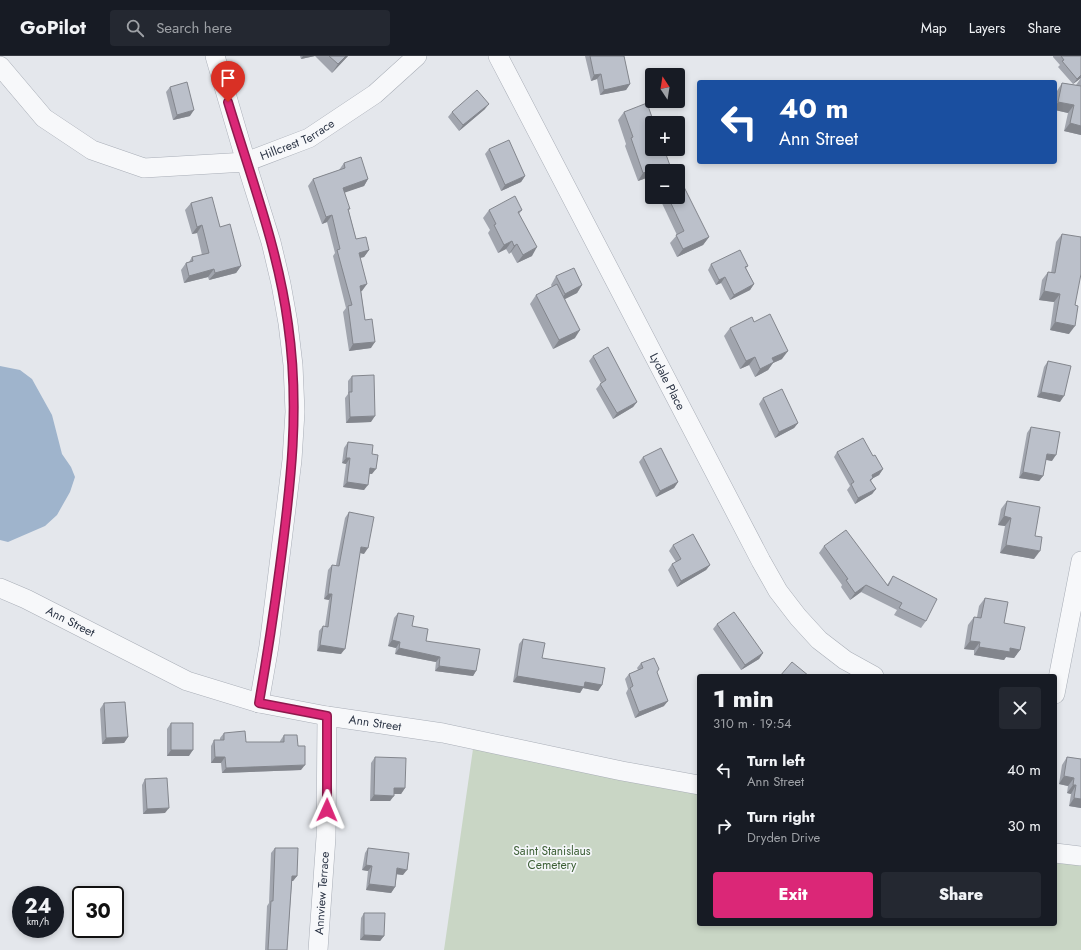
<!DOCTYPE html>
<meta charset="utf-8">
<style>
:root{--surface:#171b24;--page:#242831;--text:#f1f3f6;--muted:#9ea1a6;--line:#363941;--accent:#db2777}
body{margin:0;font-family:Jost,sans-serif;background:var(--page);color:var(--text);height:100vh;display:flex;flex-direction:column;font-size:15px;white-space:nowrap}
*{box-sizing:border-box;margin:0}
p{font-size:13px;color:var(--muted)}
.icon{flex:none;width:22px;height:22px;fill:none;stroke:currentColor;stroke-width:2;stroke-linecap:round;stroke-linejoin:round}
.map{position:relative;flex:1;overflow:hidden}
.sheet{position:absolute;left:697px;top:618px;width:360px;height:252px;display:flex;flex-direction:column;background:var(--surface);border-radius:4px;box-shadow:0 2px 6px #0003}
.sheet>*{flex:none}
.guide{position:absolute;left:697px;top:24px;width:360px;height:84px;border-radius:4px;box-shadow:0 2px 6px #0003;background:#1a4fa0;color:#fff;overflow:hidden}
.needle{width:26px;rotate:348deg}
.tools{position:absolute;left:645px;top:12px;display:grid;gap:8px}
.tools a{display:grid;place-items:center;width:40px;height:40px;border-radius:4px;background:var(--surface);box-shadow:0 2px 6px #0003;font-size:20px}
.speed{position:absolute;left:12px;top:830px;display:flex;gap:8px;font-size:20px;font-weight:700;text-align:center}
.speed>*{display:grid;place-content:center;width:52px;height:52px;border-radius:50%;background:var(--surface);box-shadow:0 2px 6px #0003;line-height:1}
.speed small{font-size:10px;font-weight:400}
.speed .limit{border:2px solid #111;border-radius:6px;background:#fff;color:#111}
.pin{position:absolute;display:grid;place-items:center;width:34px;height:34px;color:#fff;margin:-41px -17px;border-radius:50% 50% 50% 0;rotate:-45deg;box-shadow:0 0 4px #0007}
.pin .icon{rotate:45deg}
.me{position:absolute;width:44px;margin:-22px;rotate:1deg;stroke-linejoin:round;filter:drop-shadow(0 0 3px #0008)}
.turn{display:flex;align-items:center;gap:14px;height:84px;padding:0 16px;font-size:18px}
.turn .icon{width:52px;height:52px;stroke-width:2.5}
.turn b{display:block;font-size:28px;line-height:34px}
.round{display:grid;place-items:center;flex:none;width:42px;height:42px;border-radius:4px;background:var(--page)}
.summary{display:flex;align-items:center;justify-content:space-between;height:68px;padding:0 16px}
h1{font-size:24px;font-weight:800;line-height:30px}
.primary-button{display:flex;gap:8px;margin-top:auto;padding:8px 16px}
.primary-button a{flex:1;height:46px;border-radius:4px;background:var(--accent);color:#fff;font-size:16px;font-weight:800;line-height:46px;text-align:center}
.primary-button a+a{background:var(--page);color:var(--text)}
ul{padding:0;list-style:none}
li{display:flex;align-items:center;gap:12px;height:56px;padding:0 16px}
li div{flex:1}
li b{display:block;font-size:15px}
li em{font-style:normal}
header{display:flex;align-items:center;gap:24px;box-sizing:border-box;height:56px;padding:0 20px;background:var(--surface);border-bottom:1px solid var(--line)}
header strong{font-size:19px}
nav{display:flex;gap:22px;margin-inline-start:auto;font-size:14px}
.search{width:280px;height:36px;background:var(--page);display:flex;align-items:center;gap:10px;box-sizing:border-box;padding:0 14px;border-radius:4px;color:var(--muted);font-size:15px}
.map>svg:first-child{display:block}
.green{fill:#c9d6c5}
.water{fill:#9fb4cc}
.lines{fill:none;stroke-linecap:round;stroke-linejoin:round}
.minor-casing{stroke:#a9aeb7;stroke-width:20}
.minor{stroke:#f7f8fa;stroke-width:19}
.wall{fill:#a1a5ae}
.shaded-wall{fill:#83868d}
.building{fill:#bbc0ca;stroke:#83868d}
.route-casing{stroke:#8e194d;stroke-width:10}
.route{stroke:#db2777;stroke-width:7}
.labels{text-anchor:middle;stroke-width:3.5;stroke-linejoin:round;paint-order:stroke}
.street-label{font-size:12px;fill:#2b3445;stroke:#f4f6f9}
.park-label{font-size:12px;fill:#3f6138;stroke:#f4f6f9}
</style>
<header>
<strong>GoPilot</strong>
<div class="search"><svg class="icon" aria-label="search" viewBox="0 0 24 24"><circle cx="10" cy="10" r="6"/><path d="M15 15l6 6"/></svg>Search here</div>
<nav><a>Map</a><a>Layers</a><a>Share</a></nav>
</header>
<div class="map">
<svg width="1081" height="894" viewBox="0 0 1081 894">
<rect width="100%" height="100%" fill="#e4e7ec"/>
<path class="green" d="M473,693L699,735V868H1055V807L1081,809V894H444Z"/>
<path class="water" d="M0,310L20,314L32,323L52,359L62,398L71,411L75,421L70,436L57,459L45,470L8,486L0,484Z"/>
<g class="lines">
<g class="minor-casing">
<g id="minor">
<path d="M215,0L246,106L271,186L281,228L288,267L293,309L295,356L292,404L269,590L259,647"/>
<path id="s1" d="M498,0L761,505L778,535L798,561L819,584L845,604L874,620"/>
<path id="s2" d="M0,10L44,62L92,94L144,112L246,106L309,82L375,38L417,0"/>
<path id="s3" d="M0,532L26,543L187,625L259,647L327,660L443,677L622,715L699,729"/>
<path d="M1055,638L1081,505"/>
<path d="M1055,797L1081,800"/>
<path id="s4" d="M318,894L326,781L327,660"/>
</g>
</g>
<use href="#minor" class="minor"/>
</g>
<path class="wall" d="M300,0H348L332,17L315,0L301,3Z
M585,0H624L630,28L626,34L600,39L597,23L591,25Z
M1053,0H1081V22L1073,28L1058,11L1060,9L1053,1Z
M1081,22V79L1064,75L1068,57L1055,54V42L1057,35L1062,27L1076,29Z
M170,31L190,60L173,64L166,36Z
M485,53L459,75L448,61L452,56Z
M624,56L672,115H652V127L649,121L638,125L625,90L626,88L618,64Z
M489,93L525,120L521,126L501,135L485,98Z
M344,107L368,123L364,130L344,136L356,183L369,194L364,201L360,202L362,235H361L365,264L371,292L349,295L343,256L346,252L333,200L335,197L327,166L322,168L308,130L313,123L339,114Z
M659,141H678L709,181L703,189L677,201L670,187L677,179Z
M191,147L220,171L241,210L236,217L209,224L208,221L184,227L181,214L186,207L189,206L192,201L202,199L197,177L192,178L185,154Z
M489,154H522L519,158L532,200L517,207L511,196L509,198L506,193L498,197L488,177L490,174L483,162Z
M1062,178L1069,278L1050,274L1054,246L1039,244L1042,224L1048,216L1051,217L1056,186Z
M711,208L748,210L746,212L754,228L750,234L730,244L721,227L716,229L708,214Z
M556,220L582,229L577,237L565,243L575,282L553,293L530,248L536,239L552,231L551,229Z
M754,266L782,303L773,307L768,314L755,321L749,309L740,313L724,280L730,272Z
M593,300L637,346L633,351L613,363L596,333L601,327L589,305Z
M1048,305L1060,346L1037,341L1044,311Z
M352,320L371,366L346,367L345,342L348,338V325Z
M763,342L798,367L794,372L775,382L759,348Z
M1031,371L1052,405L1046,404L1043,420L1039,425L1019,422L1027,377Z
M348,386L372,398V418H369L364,434L343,431L346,408L342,407L344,392Z
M837,396L873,400L883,413L879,419L873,422L871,425L876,433L872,438L855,448L847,434L850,430L834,401Z
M643,401L678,426L674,432L656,441L639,406Z
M1007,445L1034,503L1000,497L1005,470L998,469L1001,453Z
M349,456L364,498L360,497L341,598L317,595L319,575L323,570H325L329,544L324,543L328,514L332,509H336L345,462Z
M673,489L710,509L706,514L677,531L668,514L672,508L676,506L669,495Z
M824,490L887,529L893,520L926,565L921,572L894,559L897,554L861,536L850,544L841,531L842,529L819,497Z
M985,542L1004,567L1020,594L1014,602L1006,601L1004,604L974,599V594L964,593L968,569L974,561H977L979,550Z
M398,557L412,570L426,585L476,615L473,620L435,615L436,606L395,598L396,592L388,590L394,562Z
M717,568L763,597L759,603L741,614L713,573Z
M523,583L542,602L602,629L598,635L583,632L580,637L513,626L519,588Z
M641,607L657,616L664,650L635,662L626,637L628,633L625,623L629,618L638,614L637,612Z
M104,647L128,681L124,687L102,688L100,653Z
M171,667L189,700H167V673Z
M224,677L246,686H280V685L284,679L298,690L301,714L222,717L221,707H211V690L214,684H220V682Z
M375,701L405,732L401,738H394L390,745H370L371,707Z
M1067,701L1081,703V752L1069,750L1071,738L1067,737L1068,730L1059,728L1062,709Z
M145,723L165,757L143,758L142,729Z
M275,792L297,820L293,825H292L287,894H265L267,850L269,847L271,797Z
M368,792L403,819L397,818L395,831L391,837L366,834L368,815L362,814L365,797Z
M364,857L384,880L380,885L360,884L361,862Z"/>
<path class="shaded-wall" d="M303,0H315L301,3Z
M346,0H348L332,17L338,8Z
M601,18L597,23L591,25L594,19Z
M1081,19V22L1073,28L1077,23Z
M630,28L626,34L600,39L604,34Z
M1058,46L1074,49L1068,57L1055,54V51Z
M489,48L485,53L459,75L463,69Z
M194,54L190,60L173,64L177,59Z
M1070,67L1081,70V79L1064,75Z
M655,113L653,115H652V117L649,121L638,125L643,117Z
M525,120L521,126L501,135L505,129Z
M368,123L364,130L338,139L343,132Z
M332,159L327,166L322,168L326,161Z
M202,169L197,177L192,178L197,171Z
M709,181L703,189L677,201L683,193Z
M512,185L506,193L498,197L504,189Z
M517,188L511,196L509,198L514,190Z
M537,191L532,200L517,207L523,199Z
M369,194L364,201L354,203L359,197Z
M241,210L236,217L209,224L215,217Z
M214,213L208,221L184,227L189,220Z
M725,221L721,227L716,229L719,224Z
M367,228L362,235L356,237L360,230Z
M754,228L750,234L730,244L734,239Z
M582,229L577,237L559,246L565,238Z
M1044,235L1060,238L1054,246L1039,244Z
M1055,266L1075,270L1069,278L1050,274Z
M580,274L575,282L553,293L559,284Z
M375,286L371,292L349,295L353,288Z
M788,295L782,303L773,307L768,314L755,321L760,313L772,302Z
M755,301L749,309L740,313L746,305Z
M1041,336L1064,340L1060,346L1037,341Z
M637,346L633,351L613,363L617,357Z
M375,360L371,366L346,367L350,361Z
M798,367L794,372L775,382L779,376Z
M1047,398L1056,399L1052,405L1043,403Z
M346,402H350L346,408L342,407Z
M370,412L376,413L372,418L366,417Z
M883,413L879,419L868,425L872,419Z
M1023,416L1043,420L1039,425L1019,422Z
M347,426L368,429L364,434L343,431Z
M678,426L674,432L656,441L660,435Z
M876,433L872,438L855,448L858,442Z
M1004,460L1011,462L1005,470L998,469Z
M1006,489L1040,495L1034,503L1000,497Z
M361,491L368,492L364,498L357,496Z
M710,509L706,514L677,531L681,525Z
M866,529L861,536L850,544L855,537Z
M328,538H332L329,544L324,543Z
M392,584L400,586L396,592L388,590Z
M970,585L980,586L974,594L964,593Z
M320,589L345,593L341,598L317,595Z
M979,591L1010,592L1020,594L1014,602L1006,601L1004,604L974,599Z
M399,592L440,601L436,606L395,598Z
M763,597L759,603L741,614L745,609Z
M439,610L476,615L473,620L435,615Z
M517,620L585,626L602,629L598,635L583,632L580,637L513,626Z
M668,645L664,650L635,662L639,656Z
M128,681L124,687L102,688L106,682Z
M171,694H193L189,700H167Z
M215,701H225L221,707H211Z
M305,709L301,714L222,717L226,712Z
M1064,720L1074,722L1068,730L1059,728Z
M1073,729H1076L1071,738L1067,737Z
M394,732H405L401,738H390Z
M374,739L394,740L390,745H370Z
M1074,742L1081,743V752L1069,750Z
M169,752L165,757L143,758L147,753Z
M366,809L372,810L368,815L362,814Z
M397,812L407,814L403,819L394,818Z
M292,820H297L293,825H288Z
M369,828L395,831L391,837L366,834Z
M364,879L384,880L380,885L360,884Z"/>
<path class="building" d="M329,0H346L338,8Z
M590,0H624L630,28L604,34L601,18L594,19Z
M1061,0H1081V19L1077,23L1062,5L1064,4Z
M187,26L194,54L177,59L170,31Z
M1062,27L1081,30V70L1070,67L1074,49L1058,46Z
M477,34L489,48L463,69L452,56Z
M647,47L654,67H652V93H664L672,115H656L655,113L643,117L631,82L633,81L624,56Z
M509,84L525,120L505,129L489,93Z
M361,101L368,123L343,132L350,153H348L356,183L366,181L369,194L359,197L367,228L360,230L365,264L372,263L375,286L353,288L348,250L352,249L337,194L340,193L332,159L326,161L313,123L345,112L344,107Z
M680,123L709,181L683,193L676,179L684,175L668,141H678V124Z
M515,140L522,154L518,156L537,191L523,199L517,188L514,190L512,185L504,189L494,169L496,168L489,154Z
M212,141L220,171L230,168L241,210L215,217L214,213L189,220L186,207L193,205L192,201L209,197L202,169L197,171L191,147Z
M1062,178L1081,181V218L1075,249L1078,250L1075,270L1055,266L1060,238L1044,235L1048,216L1055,217Z
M740,194L748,210L745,211L754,228L734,239L725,221L719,224L711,208Z
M574,212L582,229L565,238L556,220Z
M557,228L580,274L559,284L536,239Z
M770,258L788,295L772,302L774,306L760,313L755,301L746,305L730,272L752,261L754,266Z
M608,291L637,346L617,357L600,328L606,324L593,300Z
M1048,305L1071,310L1064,340L1041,336Z
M374,319L375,360L350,361L349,336H352V320Z
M782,333L798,367L779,376L763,342Z
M1031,371L1060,376L1056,399L1047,398L1043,420L1023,416Z
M863,382L873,400L875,399L883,413L872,419L873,422L870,424L876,433L858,442L851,428L854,426L837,396Z
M348,386L373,389L372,398L378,399L376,413L370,412L368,429L347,426L350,402H346Z
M661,392L678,426L660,435L643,401Z
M1007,445L1040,451L1035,480L1042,481L1040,495L1006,489L1011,462L1004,460Z
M349,456L374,461L368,492L361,491L345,593L320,589L323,570L328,571L332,538H328L332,509L339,510Z
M846,474L888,530L893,520L937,543L926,565L899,552L902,547L866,529L855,537L846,524L848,523L824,490Z
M693,478L710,509L681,525L672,508L681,503L673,489Z
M985,542L1008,546L1004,567L1025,571L1020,594L1010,592V596L979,591L980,586L970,585L974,561L981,562Z
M734,556L763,597L745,609L717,568Z
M398,557L414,560L412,570L428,573L426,585L480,593L476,615L439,610L440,601L399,592L400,586L392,584Z
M523,583L545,587L542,602L605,612L602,629L585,626L584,631L517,620Z
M654,602L659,613L657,616L668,645L639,656L630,632L633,630L629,618L643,612L641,607Z
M792,606L809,620H780Z
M125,646L128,681L106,682L104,647Z
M171,667H193V694H171Z
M245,675L246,686H284V679H297L298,690H305V709L226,712L225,701H215L214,684H224V677Z
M375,701L406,702L405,732H394V740L374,739Z
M1067,701L1081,703V743L1074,742L1076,729H1073L1074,722L1064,720Z
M167,722L169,752L147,753L145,723Z
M275,792H298L297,820H292L287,894H268L271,845H273Z
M368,792L409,797L407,814L397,812L395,831L369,828L372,810L366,809Z
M364,857H385L384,880L364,879Z"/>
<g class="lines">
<g class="route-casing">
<path id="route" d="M228,46C250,119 278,192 288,268C300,351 291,427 280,510C274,556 267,601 259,647L327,660V754"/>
</g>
<use href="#route" class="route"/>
</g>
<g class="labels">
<g class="street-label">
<text dy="4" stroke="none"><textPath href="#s2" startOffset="339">Hillcrest Terrace</textPath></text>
<text dy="4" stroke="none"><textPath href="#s1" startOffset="367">Lydale Place</textPath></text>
<text dy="4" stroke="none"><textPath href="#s3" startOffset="78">Ann Street</textPath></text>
<text dy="4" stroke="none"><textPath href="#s3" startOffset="402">Ann Street</textPath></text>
<text dy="4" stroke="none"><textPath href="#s4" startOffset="57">Annview Terrace</textPath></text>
</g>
<g class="park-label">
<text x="552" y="799">Saint Stanislaus<tspan x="552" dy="14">Cemetery</tspan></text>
</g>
</g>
</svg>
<div class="tools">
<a><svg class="needle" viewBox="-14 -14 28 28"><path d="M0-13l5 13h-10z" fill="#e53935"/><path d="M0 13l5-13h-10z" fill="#9ea1a6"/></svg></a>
<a>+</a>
<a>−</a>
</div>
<div class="speed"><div>24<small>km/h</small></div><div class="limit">30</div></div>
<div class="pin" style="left:228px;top:46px;background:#d93025"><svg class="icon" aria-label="arrive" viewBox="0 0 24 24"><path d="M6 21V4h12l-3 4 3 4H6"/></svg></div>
<svg class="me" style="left:327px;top:754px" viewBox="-20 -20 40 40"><path d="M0-17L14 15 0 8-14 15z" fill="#db2777" stroke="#fff" stroke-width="4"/></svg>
<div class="guide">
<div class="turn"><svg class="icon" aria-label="left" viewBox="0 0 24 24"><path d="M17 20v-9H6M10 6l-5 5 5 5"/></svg><div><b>40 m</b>Ann Street</div></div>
</div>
<section class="sheet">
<div class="summary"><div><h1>1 min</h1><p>310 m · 19:54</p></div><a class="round"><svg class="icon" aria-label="close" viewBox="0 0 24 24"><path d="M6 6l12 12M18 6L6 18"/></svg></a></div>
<ul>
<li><svg class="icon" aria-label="left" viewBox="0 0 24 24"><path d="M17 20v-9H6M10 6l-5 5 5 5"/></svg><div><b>Turn left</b><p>Ann Street</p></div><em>40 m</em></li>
<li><svg class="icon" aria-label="right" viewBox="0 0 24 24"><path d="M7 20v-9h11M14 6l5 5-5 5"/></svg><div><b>Turn right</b><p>Dryden Drive</p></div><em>30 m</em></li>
</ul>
<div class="primary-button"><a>Exit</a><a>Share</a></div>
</section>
</div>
